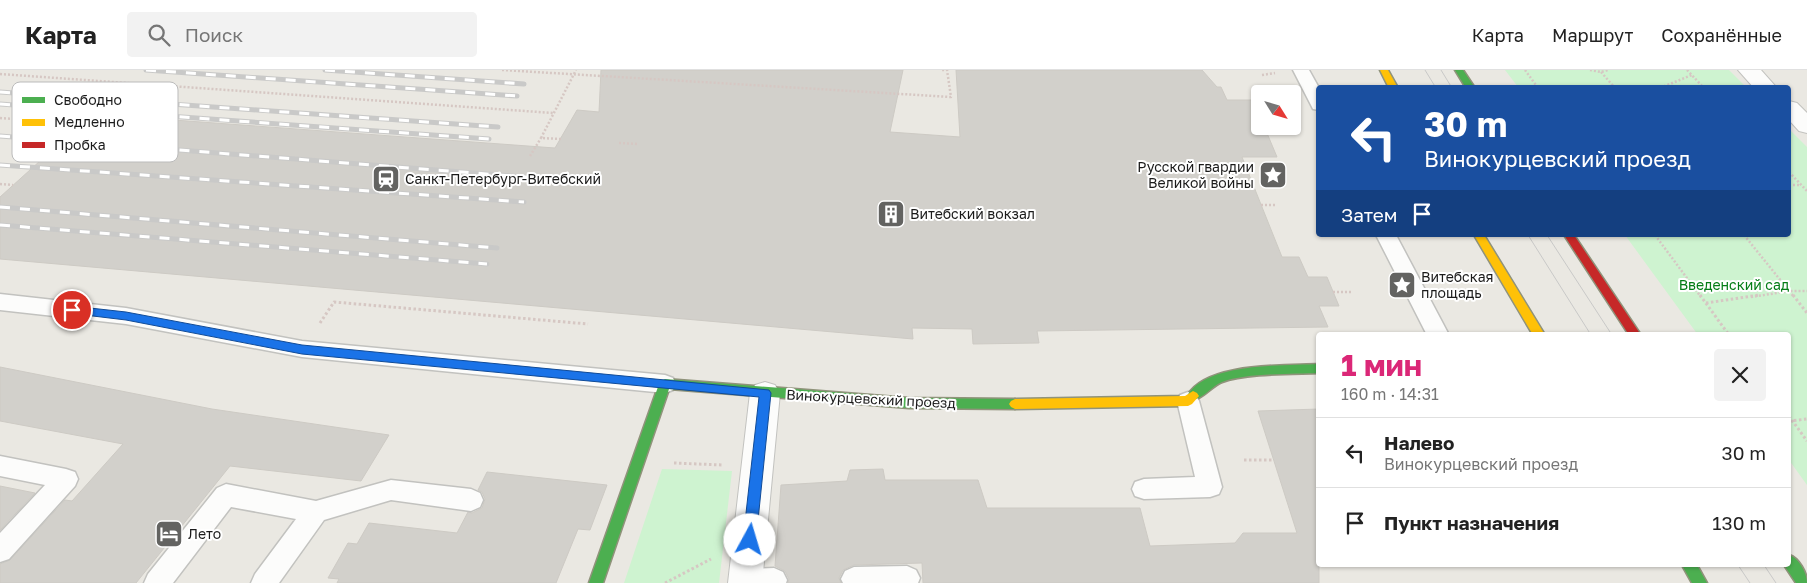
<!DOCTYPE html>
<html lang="ru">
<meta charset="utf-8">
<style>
:root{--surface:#fff;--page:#f2f2f2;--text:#222;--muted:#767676;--line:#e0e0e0;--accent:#db2777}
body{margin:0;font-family:"Golos Text",sans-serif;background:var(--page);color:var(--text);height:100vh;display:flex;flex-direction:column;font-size:19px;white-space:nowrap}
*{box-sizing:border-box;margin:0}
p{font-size:16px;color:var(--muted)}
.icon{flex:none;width:28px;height:28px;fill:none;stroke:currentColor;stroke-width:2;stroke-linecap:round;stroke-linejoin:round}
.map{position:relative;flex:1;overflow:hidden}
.sheet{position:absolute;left:1316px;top:262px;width:475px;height:235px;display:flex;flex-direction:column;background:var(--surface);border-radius:5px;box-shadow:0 1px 4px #0004}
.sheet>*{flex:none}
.hud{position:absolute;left:1316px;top:15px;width:475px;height:152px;border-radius:5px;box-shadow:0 1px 4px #0004;background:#1a4fa0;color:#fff;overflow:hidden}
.needle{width:32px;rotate:127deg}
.buttons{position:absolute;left:1251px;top:15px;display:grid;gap:10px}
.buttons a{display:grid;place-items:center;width:50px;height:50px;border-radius:5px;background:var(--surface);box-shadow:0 1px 4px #0004;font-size:25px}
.pin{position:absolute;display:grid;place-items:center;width:42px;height:42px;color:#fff;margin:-21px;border:2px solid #fff;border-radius:50%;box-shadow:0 1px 5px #0007}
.me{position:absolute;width:55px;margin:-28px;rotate:6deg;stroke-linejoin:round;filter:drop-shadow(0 0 4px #0008)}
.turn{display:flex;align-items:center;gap:18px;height:105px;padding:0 25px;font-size:22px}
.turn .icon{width:65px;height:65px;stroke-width:2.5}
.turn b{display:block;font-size:35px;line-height:42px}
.then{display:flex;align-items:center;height:48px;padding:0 25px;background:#0003;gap:10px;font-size:19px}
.round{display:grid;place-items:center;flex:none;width:52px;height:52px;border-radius:5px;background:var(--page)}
.summary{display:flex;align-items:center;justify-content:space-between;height:85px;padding:0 25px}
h1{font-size:30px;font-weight:700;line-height:38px;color:var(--accent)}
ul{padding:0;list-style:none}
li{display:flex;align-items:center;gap:15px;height:70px;padding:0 25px;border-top:1px solid var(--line)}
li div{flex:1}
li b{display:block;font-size:19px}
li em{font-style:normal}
header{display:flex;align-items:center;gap:30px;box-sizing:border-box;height:70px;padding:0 25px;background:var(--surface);border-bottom:1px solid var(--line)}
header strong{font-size:24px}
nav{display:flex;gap:28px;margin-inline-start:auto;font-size:18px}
.search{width:350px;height:45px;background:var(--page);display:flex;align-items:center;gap:12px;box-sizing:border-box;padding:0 18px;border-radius:5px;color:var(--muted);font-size:19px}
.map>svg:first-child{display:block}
.park{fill:#cef3d0}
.building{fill:#d2d0cb;stroke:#cdcac4}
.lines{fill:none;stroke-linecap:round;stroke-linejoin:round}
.lane-casing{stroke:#c2c2bf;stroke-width:3}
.street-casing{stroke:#c2c2bf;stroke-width:2}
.fast-casing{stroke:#90937b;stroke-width:3}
.slow-casing{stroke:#90937b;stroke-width:3}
.jam-casing{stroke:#90937b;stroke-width:3}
.path-far1{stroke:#d6c7c3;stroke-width:2.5;stroke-dasharray:2 2;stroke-linecap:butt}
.path{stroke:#d6c7c3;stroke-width:3;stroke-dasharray:2.5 2.5;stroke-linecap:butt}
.lane{fill:#fcfcfb;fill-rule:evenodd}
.street{fill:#fcfcfb;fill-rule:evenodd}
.fast{fill:#4caf50;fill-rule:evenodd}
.slow{fill:#ffc107;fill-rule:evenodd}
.jam{fill:#c62828;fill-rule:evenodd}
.tram{stroke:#c9c9c8;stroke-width:1}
.rail-casing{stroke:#c9c9c8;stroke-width:5}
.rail{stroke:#fff;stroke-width:3;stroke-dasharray:10;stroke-linecap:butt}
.route{fill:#1a73e8;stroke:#114b97}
.labels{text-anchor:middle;stroke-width:4;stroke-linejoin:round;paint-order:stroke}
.poi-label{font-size:14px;fill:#1b1b1b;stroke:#fff;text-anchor:start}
.park-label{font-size:14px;fill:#057d17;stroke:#fff}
.street-label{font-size:14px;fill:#1b1b1b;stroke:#fff}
.key{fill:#fff;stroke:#bbb;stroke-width:1}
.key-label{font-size:14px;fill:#1b1b1b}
</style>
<header>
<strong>Карта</strong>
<div class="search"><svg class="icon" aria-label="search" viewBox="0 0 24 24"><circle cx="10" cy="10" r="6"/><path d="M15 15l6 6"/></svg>Поиск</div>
<nav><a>Карта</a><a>Маршрут</a><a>Сохранённые</a></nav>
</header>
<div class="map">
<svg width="1807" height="513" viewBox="0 0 1807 513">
<rect width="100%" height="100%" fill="#eae8e2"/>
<path class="park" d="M1505,0H1729L1746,17H1518Z
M1789,59L1807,77V415L1789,390V265H1698L1625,165H1789Z
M662,399L732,401L719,513H624Z"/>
<path class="building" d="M601,0H903L890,62L960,67L956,0H1202L1217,17H1221L1227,30H1253L1260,46V56H1264L1277,87H1242L1282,187H1299L1308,207H1327L1339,236H1319L1328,257L1037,261L1039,273L973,274L972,259L912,258L913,269L0,189V127L92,44L555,78L577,40L599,42Z
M0,297L212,339L389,365L361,411L230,396L136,513H0V494L10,490L65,430L72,431L123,374L0,351Z
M1319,339V513H923L922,493L854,495L843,500L839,508L841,513H788L789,509L785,501L775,496L781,415L847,411L850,400L883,399L885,410H978L987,438H1140L1150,476L1235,473L1243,463H1297L1258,341Z
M487,402L607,415L590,460L578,459L556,513H337L339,509L328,508L348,473L357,474L369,453L457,463L468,442L472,443L482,438L485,429L482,422L478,420Z
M0,416L35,423L0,460Z"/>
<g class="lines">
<g class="lane-casing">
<path id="lane" d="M1293,0H1309L1319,18V40L1313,39L1311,35Z
M1376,165H1396L1449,265H1427Z
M0,224L126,238L302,271L665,305L673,308L676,314L673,320L665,323L302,287L126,254L0,240Z
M1188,322L1196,325L1199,331L1222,417L1219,424L1210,427L1144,429L1135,426L1132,419L1135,412L1144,409L1195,407L1177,331L1180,325Z
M0,386L66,399L75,402L78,409L75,416L9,489L0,492V463L45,415L0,406Z
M391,410L471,419L480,423L483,430L480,437L471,441L391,430L324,450L279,513H251L255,504L296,449L231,437L173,513H144L148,504L217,418L226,414L316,431Z
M907,496L916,500L920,508L918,513H843L841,509L845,501L854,497Z
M774,498L783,502L787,510L786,513H733L732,511L736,503L745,499Z"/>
</g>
<g class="street-casing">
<path id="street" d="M1738,0H1761L1777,18H1754Z
M1789,31L1797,33L1807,43V63L1799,61L1789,50Z
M765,312L775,315L780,323L762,513H728L750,323L755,315Z"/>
</g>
<g class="fast-casing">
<path id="fast" d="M1455,0H1463L1475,18H1466Z
M1319,294V303C1292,304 1245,303 1222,312C1211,316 1200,333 1189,329L1187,326C1206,292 1284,296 1319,294Z
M665,309L909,328L1015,329L1019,331L1021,334L1019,337L1015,339L909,338L669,319L603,513H589L659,314L661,311Z
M1789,485C1799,488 1807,503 1807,513H1796L1784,495H1789Z
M1682,495H1697L1707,513H1692Z"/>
</g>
<g class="slow-casing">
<path id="slow" d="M1380,0H1388L1398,18H1389Z
M1474,165H1484L1545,265H1533Z
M1193,321L1197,323L1199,326L1192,334L1188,336L1015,339L1011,337L1009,334L1011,331L1015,329L1185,326Z"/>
</g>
<g class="jam-casing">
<path id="jam" d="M1564,165H1574L1641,265H1629Z"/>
</g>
<path class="path-far1" d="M502,0L951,27L947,0H941
M1525,0L1538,18
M1590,0L1601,2L1608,0
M1687,0L1704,18
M1601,2L1615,18
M0,4L553,43
M1262,5L1275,3
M1660,18L1692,5
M0,48L81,54
M561,69L541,68L576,0
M619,73L639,74
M530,86L541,68
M1789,102L1807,121
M0,114L13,115
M1789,115H1799
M1261,135H1276
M1655,165L1701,227
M1744,165L1794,227
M1333,222H1353
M1751,227L1790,221H1807"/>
<path class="path" d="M1700,225L1729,265
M1793,225L1807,243
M1706,233L1759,225
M320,253L334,232L588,254
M1789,346L1807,371
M1789,351L1807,349
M1244,390H1274
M674,393L722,395
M665,513L711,489"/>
<use href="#lane" class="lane"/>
<use href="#street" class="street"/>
<use href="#fast" class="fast"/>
<use href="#slow" class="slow"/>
<use href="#jam" class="jam"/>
<path class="tram" d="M1425,0L1436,18
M1441,0L1452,18
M1528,165L1591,265
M1547,165L1612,265
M1738,495L1750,513
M1764,495L1776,513"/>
<g class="rail-casing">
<path id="rail" d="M146,0L517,26
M325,0L524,14
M0,22L498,57
M0,34L489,69
M0,66L538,108
M0,95L524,132
M0,137L497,178
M0,155L487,194"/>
</g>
<use href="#rail" class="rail"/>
</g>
<path class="route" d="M72,236L126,242L302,275L769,320L771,323L756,470L754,474L750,476L745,474L743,470L759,327L302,284L126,250L68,243L66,240Z"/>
<defs>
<g id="sight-square" transform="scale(1.4375)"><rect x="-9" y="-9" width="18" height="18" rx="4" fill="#636361" stroke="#fff"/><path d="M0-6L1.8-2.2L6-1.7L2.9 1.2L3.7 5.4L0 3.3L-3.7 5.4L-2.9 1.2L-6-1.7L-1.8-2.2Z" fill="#fff"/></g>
<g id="station-square" transform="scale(1.4375)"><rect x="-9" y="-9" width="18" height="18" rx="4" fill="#636361" stroke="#fff"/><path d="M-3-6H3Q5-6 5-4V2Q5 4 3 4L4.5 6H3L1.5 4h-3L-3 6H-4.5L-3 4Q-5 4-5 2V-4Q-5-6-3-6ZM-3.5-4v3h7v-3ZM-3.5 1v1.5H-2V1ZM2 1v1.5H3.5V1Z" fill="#fff"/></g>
<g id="building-square" transform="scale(1.4375)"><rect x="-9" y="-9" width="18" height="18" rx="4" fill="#636361" stroke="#fff"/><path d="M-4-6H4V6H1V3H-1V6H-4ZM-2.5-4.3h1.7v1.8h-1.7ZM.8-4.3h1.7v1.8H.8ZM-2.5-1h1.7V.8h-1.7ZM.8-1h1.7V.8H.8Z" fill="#fff"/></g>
<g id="hotel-square" transform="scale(1.4375)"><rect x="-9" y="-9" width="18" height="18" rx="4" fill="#636361" stroke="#fff"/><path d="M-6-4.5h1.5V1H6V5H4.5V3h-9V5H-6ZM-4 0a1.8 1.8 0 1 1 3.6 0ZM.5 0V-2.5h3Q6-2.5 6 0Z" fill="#fff"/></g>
</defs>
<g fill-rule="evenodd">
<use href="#sight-square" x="1273" y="105"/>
<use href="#station-square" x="386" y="109"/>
<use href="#building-square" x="891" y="144"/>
<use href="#sight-square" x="1402" y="215"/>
<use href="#hotel-square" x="169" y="464"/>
</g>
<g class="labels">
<g class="poi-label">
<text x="1254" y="102" text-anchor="end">Русской гвардии<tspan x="1254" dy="16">Великой войны</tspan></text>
<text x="405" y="114">Санкт-Петербург-Витебский</text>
<text x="910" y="149">Витебский вокзал</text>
<text x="1421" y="212">Витебская<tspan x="1421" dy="16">площадь</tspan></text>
<text x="188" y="469">Лето</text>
</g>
<g class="park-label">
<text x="1734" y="220">Введенский сад</text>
</g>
<g class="street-label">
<text transform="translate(871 329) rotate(3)" y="5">Винокурцевский проезд</text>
</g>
</g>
<rect x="12" y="12" width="166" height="80" rx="8" class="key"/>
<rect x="22" y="27" width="23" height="6" fill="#4caf50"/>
<rect x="22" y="49" width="23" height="7" fill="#ffc107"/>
<rect x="22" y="72" width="23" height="6" fill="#c62828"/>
<g class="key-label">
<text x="54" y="35">Свободно</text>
<text x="54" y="57">Медленно</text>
<text x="54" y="80">Пробка</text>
</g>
</svg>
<div class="buttons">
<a><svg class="needle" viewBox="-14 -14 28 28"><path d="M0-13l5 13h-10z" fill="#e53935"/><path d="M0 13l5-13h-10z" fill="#767676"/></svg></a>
</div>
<div class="pin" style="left:72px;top:240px;background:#d93025"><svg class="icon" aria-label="arrive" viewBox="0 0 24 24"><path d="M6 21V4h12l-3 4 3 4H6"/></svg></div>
<svg class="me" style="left:750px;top:470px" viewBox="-20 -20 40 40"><circle r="19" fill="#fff"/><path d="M0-13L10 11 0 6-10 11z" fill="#1a73e8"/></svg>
<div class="hud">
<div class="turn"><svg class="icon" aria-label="left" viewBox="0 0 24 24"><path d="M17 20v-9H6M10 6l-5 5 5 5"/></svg><div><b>30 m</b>Винокурцевский проезд</div></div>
<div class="then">Затем<svg class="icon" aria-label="arrive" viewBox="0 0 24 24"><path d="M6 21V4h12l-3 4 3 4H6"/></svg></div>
</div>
<section class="sheet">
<div class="summary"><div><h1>1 мин</h1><p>160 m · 14:31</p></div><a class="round"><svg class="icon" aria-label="close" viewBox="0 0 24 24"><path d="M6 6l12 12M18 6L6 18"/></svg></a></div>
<ul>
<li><svg class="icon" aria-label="left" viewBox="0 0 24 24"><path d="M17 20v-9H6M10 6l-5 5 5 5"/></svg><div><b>Налево</b><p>Винокурцевский проезд</p></div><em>30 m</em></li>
<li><svg class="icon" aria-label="arrive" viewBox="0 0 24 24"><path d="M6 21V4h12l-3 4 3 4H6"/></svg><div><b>Пункт назначения</b></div><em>130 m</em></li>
</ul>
</section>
</div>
